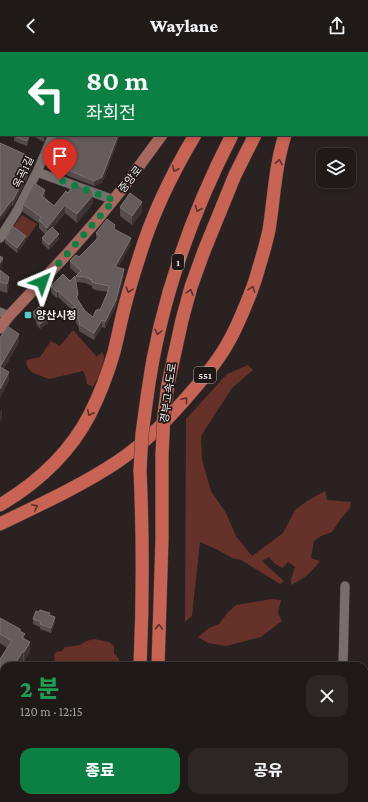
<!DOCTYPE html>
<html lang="ko">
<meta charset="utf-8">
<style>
:root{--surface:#1f1a18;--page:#2c2725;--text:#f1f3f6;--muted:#a1a1a2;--line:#3c3837;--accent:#0b8043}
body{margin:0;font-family:"Crimson Pro","Noto Sans KR",serif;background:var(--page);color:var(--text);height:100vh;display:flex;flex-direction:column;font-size:15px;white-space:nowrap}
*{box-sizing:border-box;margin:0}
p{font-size:13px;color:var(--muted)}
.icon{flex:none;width:22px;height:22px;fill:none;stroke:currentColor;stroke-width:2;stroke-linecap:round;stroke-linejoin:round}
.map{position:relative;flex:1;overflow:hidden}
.panel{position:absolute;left:0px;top:610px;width:368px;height:140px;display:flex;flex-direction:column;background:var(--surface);border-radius:12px 12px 0 0;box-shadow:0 2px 6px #0003,0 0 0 1px var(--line)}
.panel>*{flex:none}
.top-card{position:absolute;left:0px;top:0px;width:368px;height:84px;box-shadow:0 2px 6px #0003,0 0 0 1px var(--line);background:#0b8043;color:#fff;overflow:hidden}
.tools{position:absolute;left:316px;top:96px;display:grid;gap:8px}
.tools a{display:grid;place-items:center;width:40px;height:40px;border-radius:8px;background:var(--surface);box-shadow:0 2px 6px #0003,0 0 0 1px var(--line);font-size:20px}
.pin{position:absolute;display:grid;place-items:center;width:34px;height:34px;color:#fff;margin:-41px -17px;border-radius:50% 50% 50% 0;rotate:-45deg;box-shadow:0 0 4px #0007}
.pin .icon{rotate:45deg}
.me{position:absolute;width:44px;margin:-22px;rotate:43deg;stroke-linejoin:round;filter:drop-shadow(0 0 3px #0008)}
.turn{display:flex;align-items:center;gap:14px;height:84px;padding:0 20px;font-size:18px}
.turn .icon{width:52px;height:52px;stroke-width:2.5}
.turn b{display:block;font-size:28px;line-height:34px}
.round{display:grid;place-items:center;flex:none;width:42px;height:42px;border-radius:12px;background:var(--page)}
.headline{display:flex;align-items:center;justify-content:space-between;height:68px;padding:0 20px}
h1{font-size:24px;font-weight:800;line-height:30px;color:#1e9e55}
.action{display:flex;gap:8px;margin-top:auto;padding:8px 20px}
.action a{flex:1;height:46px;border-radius:12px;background:var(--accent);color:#fff;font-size:16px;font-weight:800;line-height:46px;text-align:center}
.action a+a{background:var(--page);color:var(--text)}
header{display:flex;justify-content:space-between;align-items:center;height:52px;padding:0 20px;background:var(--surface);font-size:18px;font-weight:800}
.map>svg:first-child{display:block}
.built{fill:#362825}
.green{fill:#653128}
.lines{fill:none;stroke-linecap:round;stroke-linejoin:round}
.minor-casing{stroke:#46403f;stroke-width:10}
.major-casing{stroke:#46403f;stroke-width:12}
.highway-casing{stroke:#46403f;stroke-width:14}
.minor{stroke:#786f6d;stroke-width:9}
.major{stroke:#a9685d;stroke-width:11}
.highway{stroke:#c96353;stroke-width:13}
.highway-bridge-casing{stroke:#46403f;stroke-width:14;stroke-linecap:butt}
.highway-bridge{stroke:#c96353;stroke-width:13}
.wall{fill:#544d4b;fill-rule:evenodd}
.shaded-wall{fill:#3c3533}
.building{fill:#655d5b;stroke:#7a7371}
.oneway{stroke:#5b322c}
.route{stroke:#0b8043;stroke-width:7;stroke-dasharray:0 12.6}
.poi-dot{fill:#52cdce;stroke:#201817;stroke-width:1.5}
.labels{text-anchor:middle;stroke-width:3.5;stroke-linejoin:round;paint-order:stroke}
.shield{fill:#201817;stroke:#afa9a7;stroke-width:1}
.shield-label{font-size:10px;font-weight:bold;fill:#ece7e5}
.street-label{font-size:11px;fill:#ece7e5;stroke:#201817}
.poi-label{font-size:11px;font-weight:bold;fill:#ece7e5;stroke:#201817;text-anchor:start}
</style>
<header><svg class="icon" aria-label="back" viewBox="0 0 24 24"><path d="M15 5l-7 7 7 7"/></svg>Waylane<svg class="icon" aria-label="share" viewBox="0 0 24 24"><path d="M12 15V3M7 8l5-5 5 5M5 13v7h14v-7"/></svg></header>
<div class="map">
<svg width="368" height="750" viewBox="0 0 368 750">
<rect width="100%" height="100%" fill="#292220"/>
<path class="built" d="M12,746H103V750H6Z"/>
<path class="green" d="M22,163L37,172L27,187L12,177Z
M72,279H74L97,305L98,303L101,302L102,300L104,303C104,314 99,325 93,335L87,332L86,326L83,319L49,327L33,321L28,316L26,310L27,308L40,305L51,289L60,294Z
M248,313L253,318L232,336L201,384L202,408L211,439L226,461L236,484L252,504L283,481L295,458L307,449L325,439L327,448L351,450L350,456L340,468L332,480L321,484L314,489L311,506L320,509C311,521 305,526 291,533V527L295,515L288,510L282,516L274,511L269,505L262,509L284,529L280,532L241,508L232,506L218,498L200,490L192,564L185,570L186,367L227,322Z
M272,547L281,548L278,561L282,569L261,585L226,594L208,591L198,585L209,576L219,572L228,560L236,553Z
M94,587L109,590L114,594V601L119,607V614H55L54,603L56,600L62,599L65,595L80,593L86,589Z"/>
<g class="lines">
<g class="minor-casing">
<path id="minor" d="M88,1L89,0
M0,79L1,78
M37,120L114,148
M0,186L17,159L37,120L53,83
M0,260L9,264
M343,614L345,534
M364,732H368
M322,750L326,746"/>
</g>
<g class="major-casing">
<path id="major" d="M220,1L221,0
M0,276L9,264L68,201L97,168L123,136L162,83"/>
</g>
<g class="highway-casing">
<path id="highway" d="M259,1L260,0
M284,1V0
M308,1L309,0
M328,1L329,0
M168,332L182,268L191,235L204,199L235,123L255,83
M147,345C159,254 190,165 232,83
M140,418C143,484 143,549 140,614
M0,453C37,431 70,401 90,362C100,342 108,321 114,300C118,284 121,268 125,253C129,238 133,224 138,209C151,165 171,123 195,83
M0,472C39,453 81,434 117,410C147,390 171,364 194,337C207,322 220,306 229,289C237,275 243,260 249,245C252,237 255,230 257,222C261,208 266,193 269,178C274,147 275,114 285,83
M158,614L162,487V402
M134,750L135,746
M153,750V746"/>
</g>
<use href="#minor" class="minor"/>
<use href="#major" class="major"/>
<use href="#highway" class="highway"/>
<g class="highway-bridge-casing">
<path id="highway-bridge" d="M162,402L164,363L168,332
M140,418L142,382L147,345"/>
</g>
<use href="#highway-bridge" class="highway-bridge"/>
</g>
<path class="wall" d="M168,0H200L199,1H169Z
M30,83L27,94L14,89V84Z
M31,83H46L44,90Z
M57,83H120L102,131L94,134L66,123V117L69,106L61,101L60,98L54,95V89Z
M0,91L33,111L26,129L13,154L12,153Z
M68,141L93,151L77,171L65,161L53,176L59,187L49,198L42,191V186L45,182L39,176V171L23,160V152L45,146L54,154Z
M120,155L142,160L132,173L120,164Z
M115,177L131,192L118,215L124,223L116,254L105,276L102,275L94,288L79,279V276L72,263V258L58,245L57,246L51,241V234L70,229L76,230V224L77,222L70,216V209L79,205L96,187V181ZM76,230L85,231L92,234V236L95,238L108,240L100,258L93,265L85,259L78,248Z
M5,186L26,189L17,201L5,191Z
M0,218L9,234L7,241L0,239Z
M33,260L48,271L40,277L36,271V269L33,265Z
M50,564L55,570L51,581L40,577V575L33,572V567Z
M0,566L20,580L25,587L30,600L24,609H23L20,614H4V627L0,625V607L7,596L0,591Z
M4,632V679L2,676L0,678V636Z
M0,698H4V746H10L2,750H0L1,717H0Z"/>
<path class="shaded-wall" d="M187,0H193V1H185Z
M0,24H1V30H0Z
M29,83H30V85L27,94V89Z
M44,83H46L44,90Z
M118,83H120L102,131L94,134V129Z
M33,106V111L26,129L13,154V148Z
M45,138V146L42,152V144Z
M93,143V151L77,171V162Z
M12,148V153L0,170V164Z
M142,150V160L132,173V164Z
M65,153V161L47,184V176Z
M59,182V187L49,198V193Z
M26,184V189L17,201V196Z
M131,186V192L115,221V215Z
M3,206V211L0,216V211Z
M124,217V223L116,254L105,276V270Z
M9,225V234L7,241V232Z
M58,239V245L57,246V240Z
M48,266V271L40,277V272Z
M102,268V275L94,288V281Z
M19,282V291L0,324V315Z
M9,320V329L0,346V337Z
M2,357V366L0,369V360Z
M55,565V570L51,581V576Z
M30,590V600L24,609V600Z
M23,599V609L20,614H15V612Z
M2,669V676L0,678V671Z
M4,741V746H10L2,750H0V743Z"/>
<path class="building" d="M0,0H60V1H1V24H0Z
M67,0H81L80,1H67Z
M96,0H110L109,1H96Z
M173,0H187L185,1H171Z
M0,51H1V65H0Z
M14,83H29L27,89L14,84Z
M57,83H118L102,125L94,129L66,117L70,103L72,102L61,95L60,92L54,89Z
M0,91L33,106L26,123L13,148H12L0,164Z
M34,131L45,138L42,144L54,154L66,139L68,141L74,132L92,138L93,143L77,162L65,153L47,176L39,168L41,165L23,152Z
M130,141L142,150L132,164L120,155Z
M107,167L115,173L114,177L131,186L115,215L124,217L116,248L105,270L102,268L94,281L79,272L80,271L72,256L76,255L58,239L57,240L51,234L63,222L70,229L75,224L78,243L76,245L85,259L93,265L96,258H98V257L100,258L107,242L109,234L95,231L92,230V228L85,225L76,224L81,219L70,209L76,203L79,205L100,184L96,181Z
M12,174L26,184L17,196L5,186Z
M52,175L59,182L49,193L42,186Z
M0,204L3,206L0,211Z
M0,218L9,225L7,232L0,230Z
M39,255L48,266L40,272L36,266L37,265L33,260Z
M7,274L19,282L0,315L9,320L0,337V286Z
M40,558L50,561L49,563L55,565L51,576L40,572L41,570L33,567L36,559L39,560Z
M0,566L20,577V579L25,582L22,586L30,590L24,600L23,599L15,612L13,611L12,614H4V617L0,615V607L12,589L0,582Z
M4,632V672L2,669L0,671V636Z
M0,698H4V720H0L2,708H0Z
M2,723L4,725V741L0,743V724Z
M23,746H64L66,750H25Z
M297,746H308V750H297Z"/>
<defs><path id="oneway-chevron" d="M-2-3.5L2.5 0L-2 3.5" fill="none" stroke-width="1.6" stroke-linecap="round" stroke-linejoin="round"/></defs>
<g class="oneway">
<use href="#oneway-chevron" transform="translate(279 110) rotate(-80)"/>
<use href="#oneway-chevron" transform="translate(175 117) rotate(117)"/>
<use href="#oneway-chevron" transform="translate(198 157) rotate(113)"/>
<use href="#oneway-chevron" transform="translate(252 237) rotate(-69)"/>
<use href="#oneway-chevron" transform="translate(129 238) rotate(106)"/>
<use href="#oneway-chevron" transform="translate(190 240) rotate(-74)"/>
<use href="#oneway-chevron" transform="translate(158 280) rotate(104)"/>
<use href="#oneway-chevron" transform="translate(185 348) rotate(-50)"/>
<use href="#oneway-chevron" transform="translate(90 361) rotate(117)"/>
<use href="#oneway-chevron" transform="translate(35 455) rotate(-26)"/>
<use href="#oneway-chevron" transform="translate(159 575) rotate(-88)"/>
</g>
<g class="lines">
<path class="route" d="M42,230L68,201L114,148L60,128"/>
</g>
<rect class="poi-dot" x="24" y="259" width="8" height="8" rx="2"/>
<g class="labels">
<g class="shield">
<rect x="172" y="202" width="12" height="16" rx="3"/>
<rect x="194" y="315" width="22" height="16" rx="3"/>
</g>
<g class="shield-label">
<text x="178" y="214">1</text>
<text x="205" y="327">551</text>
</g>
<g class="street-label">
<text transform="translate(23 120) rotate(-64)" y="4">옥곡1길</text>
<text transform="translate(130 127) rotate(-52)" y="4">중앙로</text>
<text transform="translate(168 341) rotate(-82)" y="4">경부고속도로</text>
</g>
<g class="poi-label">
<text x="36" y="267">양산시청</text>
</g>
</g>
</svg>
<div class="tools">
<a><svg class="icon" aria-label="layers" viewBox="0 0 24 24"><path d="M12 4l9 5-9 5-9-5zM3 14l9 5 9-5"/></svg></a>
</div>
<div class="pin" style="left:60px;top:128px;background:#d93025"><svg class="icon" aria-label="arrive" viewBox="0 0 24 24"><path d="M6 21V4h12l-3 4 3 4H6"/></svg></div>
<svg class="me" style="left:42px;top:230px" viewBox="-20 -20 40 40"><path d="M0-17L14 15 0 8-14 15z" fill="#0b8043" stroke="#fff" stroke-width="4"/></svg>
<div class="top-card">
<div class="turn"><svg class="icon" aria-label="left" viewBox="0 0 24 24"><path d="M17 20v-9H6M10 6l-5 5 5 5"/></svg><div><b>80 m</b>좌회전</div></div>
</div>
<section class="panel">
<div class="headline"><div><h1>2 분</h1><p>120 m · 12:15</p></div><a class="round"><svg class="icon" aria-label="close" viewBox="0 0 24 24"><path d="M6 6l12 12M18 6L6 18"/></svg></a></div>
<div class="action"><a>종료</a><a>공유</a></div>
</section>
</div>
